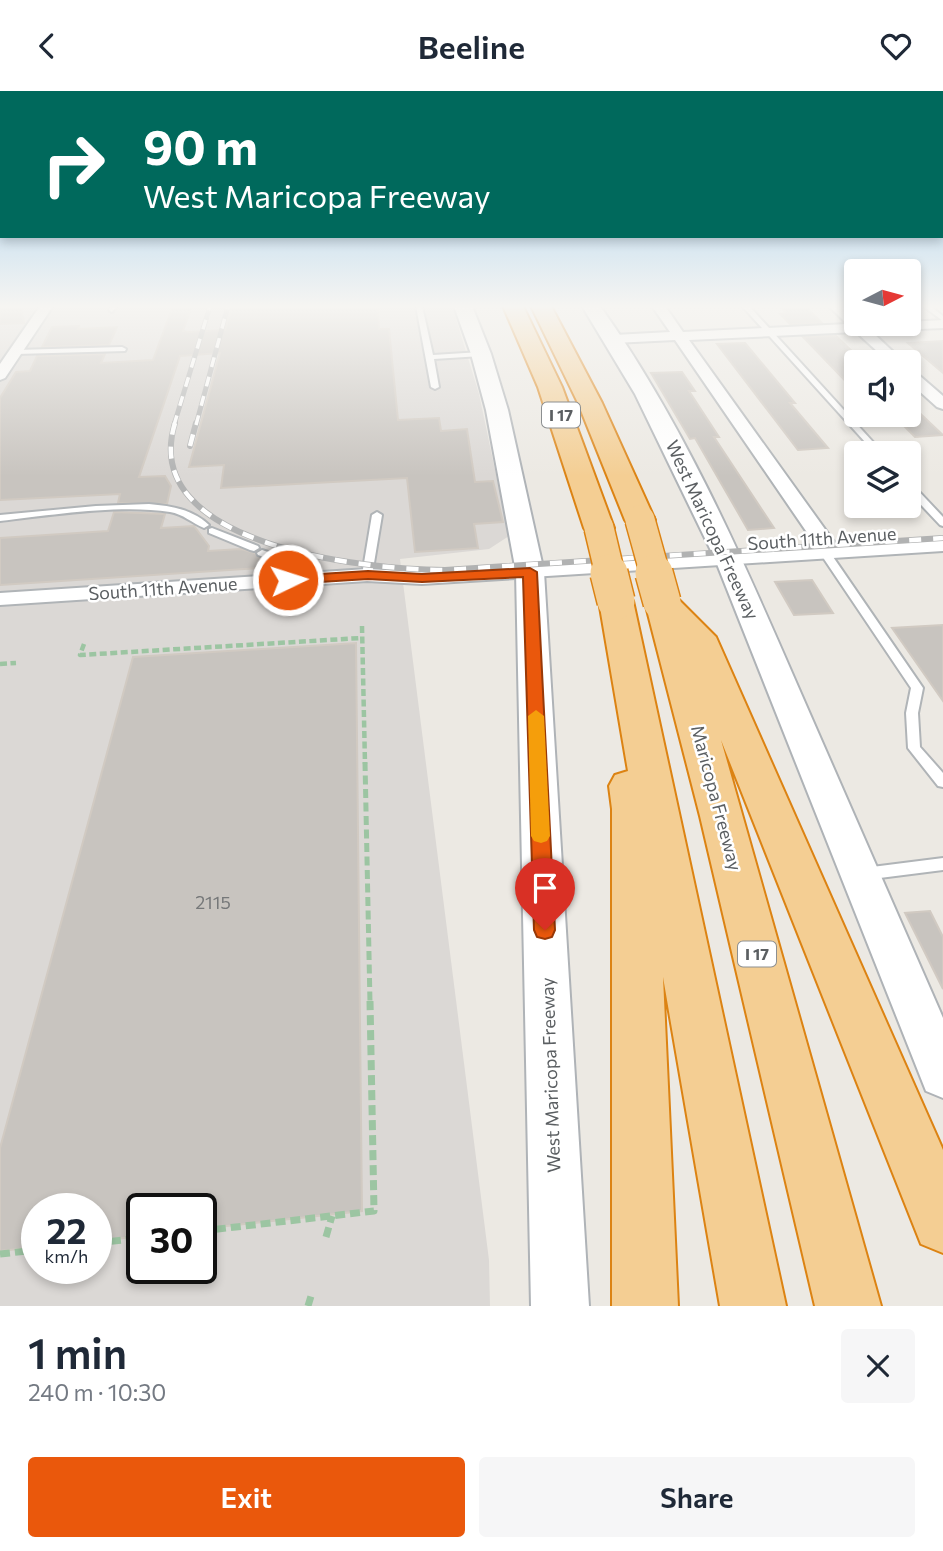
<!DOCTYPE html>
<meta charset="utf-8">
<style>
:root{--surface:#fff;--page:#f6f6f7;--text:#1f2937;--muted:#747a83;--accent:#ea580c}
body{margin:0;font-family:Commissioner,sans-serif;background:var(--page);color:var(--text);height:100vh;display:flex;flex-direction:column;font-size:26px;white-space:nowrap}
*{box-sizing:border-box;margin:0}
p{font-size:23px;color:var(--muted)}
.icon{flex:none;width:38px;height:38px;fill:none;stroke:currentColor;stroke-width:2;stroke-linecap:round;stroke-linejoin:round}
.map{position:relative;height:1215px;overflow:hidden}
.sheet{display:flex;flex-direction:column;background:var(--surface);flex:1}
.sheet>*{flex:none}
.top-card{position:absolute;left:0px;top:0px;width:943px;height:147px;box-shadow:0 4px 10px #0003;background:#00695c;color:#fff;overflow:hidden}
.needle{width:46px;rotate:84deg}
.tools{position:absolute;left:844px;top:168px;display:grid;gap:14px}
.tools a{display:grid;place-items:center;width:77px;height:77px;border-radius:7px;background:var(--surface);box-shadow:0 4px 10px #0003;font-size:35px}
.speed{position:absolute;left:21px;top:1102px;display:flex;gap:14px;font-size:35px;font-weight:700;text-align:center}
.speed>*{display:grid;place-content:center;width:91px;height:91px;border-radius:50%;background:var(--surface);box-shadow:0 4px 10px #0003;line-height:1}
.speed small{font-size:18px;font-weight:400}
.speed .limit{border:4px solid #111;border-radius:10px;background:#fff;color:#111}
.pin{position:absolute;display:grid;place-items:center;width:60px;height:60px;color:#fff;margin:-72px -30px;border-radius:50% 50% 50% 0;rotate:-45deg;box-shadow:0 0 7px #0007}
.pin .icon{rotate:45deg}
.me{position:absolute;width:77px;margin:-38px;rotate:86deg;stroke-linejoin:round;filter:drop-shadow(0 0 5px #0008)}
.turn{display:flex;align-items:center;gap:24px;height:147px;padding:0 28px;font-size:32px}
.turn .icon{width:91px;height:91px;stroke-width:2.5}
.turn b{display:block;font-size:49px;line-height:60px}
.round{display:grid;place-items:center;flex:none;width:74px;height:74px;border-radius:7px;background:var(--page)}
.overview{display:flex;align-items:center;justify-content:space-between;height:119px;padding:0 28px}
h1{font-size:42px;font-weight:600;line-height:52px}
.cta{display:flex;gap:14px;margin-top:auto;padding:14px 28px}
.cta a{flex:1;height:80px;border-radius:7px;background:var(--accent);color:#fff;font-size:28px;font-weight:600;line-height:80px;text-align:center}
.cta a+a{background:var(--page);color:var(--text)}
header{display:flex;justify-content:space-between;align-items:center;height:91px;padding:0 28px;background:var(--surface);font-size:32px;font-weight:600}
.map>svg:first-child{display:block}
.industrial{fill:#dbd8d5;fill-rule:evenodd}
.building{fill:#c8c4bf;stroke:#d1cac2;stroke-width:2}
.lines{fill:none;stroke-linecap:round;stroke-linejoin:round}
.lane-casing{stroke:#b0b4b7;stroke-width:4}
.street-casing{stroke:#b0b4b7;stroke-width:4}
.secondary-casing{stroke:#afb3b7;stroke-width:4}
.highway-casing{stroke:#dc8313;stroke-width:4}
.path-far2{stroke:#9cc5a2;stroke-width:4.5;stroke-dasharray:7 3.5;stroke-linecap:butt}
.path-far1{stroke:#9cc5a2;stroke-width:5;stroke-dasharray:9 4.5;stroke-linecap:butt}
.path{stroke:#9cc5a2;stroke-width:7;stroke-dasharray:10 5;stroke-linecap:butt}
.lane{fill:#fff;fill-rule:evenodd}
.street{fill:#fff;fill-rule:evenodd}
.secondary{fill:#fff;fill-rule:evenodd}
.highway{fill:#f4ce93;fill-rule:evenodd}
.rail-far1-casing{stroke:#b1b2b2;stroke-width:5}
.rail-casing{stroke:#b1b2b2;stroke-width:6}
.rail-far1{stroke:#fff;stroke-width:3.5;stroke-dasharray:10;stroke-linecap:butt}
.rail{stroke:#fff;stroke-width:4.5;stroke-dasharray:12;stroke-linecap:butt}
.highway-bridge-far1-casing{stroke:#dc8313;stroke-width:32;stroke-linecap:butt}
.highway-bridge-casing{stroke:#dc8313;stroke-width:40;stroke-linecap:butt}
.highway-bridge-far1{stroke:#f4ce93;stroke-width:29}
.highway-bridge{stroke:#f4ce93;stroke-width:37}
.route{fill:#ea580c;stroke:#983908;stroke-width:2}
.slow{fill:#f59e0b}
.labels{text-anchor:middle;stroke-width:5;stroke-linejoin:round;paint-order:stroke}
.shield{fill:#fff;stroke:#8c8f91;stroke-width:2}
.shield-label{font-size:16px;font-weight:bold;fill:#5b5f62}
.street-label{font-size:18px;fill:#5b5f62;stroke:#fff}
.near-number-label{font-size:18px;fill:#767879}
</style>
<header><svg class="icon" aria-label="back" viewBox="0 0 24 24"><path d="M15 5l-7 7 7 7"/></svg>Beeline<svg class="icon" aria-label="heart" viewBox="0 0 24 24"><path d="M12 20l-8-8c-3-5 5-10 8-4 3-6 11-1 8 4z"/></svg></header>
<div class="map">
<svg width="943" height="1215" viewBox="0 0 943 1215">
<rect width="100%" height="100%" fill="#ece9e3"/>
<path class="industrial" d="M0,215H452L479,303L509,445L489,458L400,468L489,1169L490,1215H0ZM37,1118H96V1178H37ZM142,1118H201V1178H142Z"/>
<path class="building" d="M0,215H21L24,232L0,233Z
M173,215H192L183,240L189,241L225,239L232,215H378L379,238H389L398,329L439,327L441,340L467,338L475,391L493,390L503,431L474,433L478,457L415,461L407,387L221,397L224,374L189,376L220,262L180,265L139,386L165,385L171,395L167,413L118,412L120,403L0,409V307L16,281L30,280L37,265L105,263L101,272L153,269Z
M805,215L822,232L790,233L780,223L787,222L781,216Z
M79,235L78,238L117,236L109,254L42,256L52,236Z
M836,245L856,264V301L803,246Z
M943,250V282L908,252Z
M745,252L795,312H790L828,357L798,359L717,253Z
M682,281L695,300H689L719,346H714L774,437L748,439L695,347L690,348L651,282Z
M908,311L943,344L915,346L893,324H908Z
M114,421L165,423L161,437L194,435L209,455L208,460L241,458L255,462L261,468L260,477L0,494V447L108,440Z
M812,489L833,522L794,524L775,491Z
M943,534V610L892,537Z
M356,552L362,1120L201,1138V1118H142V1145L96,1150V1118H37V1156L0,1160V1057L133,566Z
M930,820L943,846V898L905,822Z"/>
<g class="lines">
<g class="lane-casing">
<path id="lane" d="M111,215H117L112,221L109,219Z
M416,215H422L433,264L481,261L485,263L481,265L434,268L439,296L435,298L431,296Z
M742,215H749L883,362H875Z
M923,215H930L943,225V230Z
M122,256L126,258L125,260L16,263L12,261L16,259Z
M908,391L911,392L943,426V435L940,434L908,400Z
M149,413C171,415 192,418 209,434L204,437C192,432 183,423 170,421C121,413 50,424 0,430V424L96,415Z
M377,421L382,424L372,484L367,487L362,484L372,424Z
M212,437L258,455L259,457L254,460L250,459L209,442V438Z
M262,459L292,469L293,489L292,491H284L283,489V473L258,464L257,462Z
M825,459L829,460L923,597L918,622L920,656L943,682V696L938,695L908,657L906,622L911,597L820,462Z
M943,767V779L864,789L859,787L857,783L859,779L864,777Z"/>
</g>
<g class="street-casing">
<path id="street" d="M40,215H53L5,287L0,289V273Z
M652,215H665L683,241L847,233L829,215H843L856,227V233H908V231L943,229V237L871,240L904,271H889L856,241L689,249L837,455L943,448V460L422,493L367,490L0,514V502L367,478L422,481L817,456L675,249L614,252L607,248L614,244L670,241Z
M908,278L913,279L943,305V318L937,316L908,290Z"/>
</g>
<g class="secondary-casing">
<path id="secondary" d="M454,215H472L491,263L508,319L544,481L589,1215H531L516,481L486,319L471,263Z
M582,215H600C682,330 740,462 796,591C845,703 894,815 943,927V1007L926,1000L715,468L635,303Z"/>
</g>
<g class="highway-casing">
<path id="highway" d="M503,215H523L562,296L614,437L610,443L599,446L588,443L584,437L538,296Z
M531,215H551L602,312L655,429L651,435L640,438L629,435L625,429L578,312Z
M616,500L628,503L633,510L786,1215H720L663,886L678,1215H612V718L609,695L615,684L628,680L599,510L604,503Z
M662,501L674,504L716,546L943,1059V1162L921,1153L721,649L881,1215H815L700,725L645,511L650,504Z"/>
</g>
<path class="path-far2" d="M362,535L365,673
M84,553L80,564L361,547
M0,573L16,572"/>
<path class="path-far1" d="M365,671L370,912"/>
<path class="path" d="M201,1140L374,1120L370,910
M326,1146L332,1125
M96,1152L142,1147
M0,1163L37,1159
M308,1215L311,1205"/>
<use href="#lane" class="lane"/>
<use href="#street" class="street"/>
<use href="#secondary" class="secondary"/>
<use href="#highway" class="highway"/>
<g class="rail-far1-casing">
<path id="rail-far1" d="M174,334L210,215
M196,334L228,215"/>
</g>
<g class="rail-casing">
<path id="rail" d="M175,332C137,455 367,479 445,479L943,447
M190,355L196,332"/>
</g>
<use href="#rail-far1" class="rail-far1"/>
<use href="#rail" class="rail"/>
<g class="highway-bridge-far1-casing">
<path id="highway-bridge-far1" d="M640,429L655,483
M599,437L610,483"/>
</g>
<g class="highway-bridge-casing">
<path id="highway-bridge" d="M609,482L616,510
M654,482L662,511"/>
</g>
<use href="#highway-bridge-far1" class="highway-bridge-far1"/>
<use href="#highway-bridge" class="highway-bridge"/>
</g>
<linearGradient id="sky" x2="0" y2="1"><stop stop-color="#8ec5ee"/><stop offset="0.56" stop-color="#f6f5f2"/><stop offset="1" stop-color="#f6f5f2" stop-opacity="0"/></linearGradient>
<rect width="943" height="385" fill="url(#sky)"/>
<path class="route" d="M530,477L537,481L555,839L552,846L545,848L537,846L534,839L523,486L422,491L368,488L288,493L281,489L288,485L368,480L422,483Z"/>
<path class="slow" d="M536,619L544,625L550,745L547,750L541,752L534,750L531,745L528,625Z"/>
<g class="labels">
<g class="shield">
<rect x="542" y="311.5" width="38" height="25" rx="5"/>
<rect x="738" y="850.5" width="38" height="25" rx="5"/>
</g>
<g class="shield-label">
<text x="561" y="330">I 17</text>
<text x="757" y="869">I 17</text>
</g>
<g class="street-label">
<text transform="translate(712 439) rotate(65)" y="6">West Maricopa Freeway</text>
<text transform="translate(822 448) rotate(-4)" y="6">South 11th Avenue</text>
<text transform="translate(163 498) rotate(-4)" y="6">South 11th Avenue</text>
<text transform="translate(716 707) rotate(75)" y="6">Maricopa Freeway</text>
<text transform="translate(551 984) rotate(-92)" y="6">West Maricopa Freeway</text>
</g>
<g class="near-number-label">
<text x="213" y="818">2115</text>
</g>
</g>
</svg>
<div class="tools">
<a><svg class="needle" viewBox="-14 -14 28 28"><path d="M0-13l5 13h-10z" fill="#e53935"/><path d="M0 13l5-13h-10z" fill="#747a83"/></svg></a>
<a><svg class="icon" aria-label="sound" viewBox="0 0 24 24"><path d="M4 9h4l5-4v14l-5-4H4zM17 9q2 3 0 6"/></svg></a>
<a><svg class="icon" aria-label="layers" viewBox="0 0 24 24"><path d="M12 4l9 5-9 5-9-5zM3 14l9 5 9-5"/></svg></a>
</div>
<div class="speed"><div>22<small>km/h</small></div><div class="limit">30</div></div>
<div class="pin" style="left:545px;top:839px;background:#d93025"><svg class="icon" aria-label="arrive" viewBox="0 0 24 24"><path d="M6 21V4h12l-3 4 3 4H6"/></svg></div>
<svg class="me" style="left:288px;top:489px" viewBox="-20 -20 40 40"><circle r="17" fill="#ea580c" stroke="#fff" stroke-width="3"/><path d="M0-11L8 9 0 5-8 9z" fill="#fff"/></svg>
<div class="top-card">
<div class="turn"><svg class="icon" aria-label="right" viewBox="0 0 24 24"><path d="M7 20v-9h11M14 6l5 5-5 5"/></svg><div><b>90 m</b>West Maricopa Freeway</div></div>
</div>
</div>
<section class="sheet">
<div class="overview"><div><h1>1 min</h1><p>240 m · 10:30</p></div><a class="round"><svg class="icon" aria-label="close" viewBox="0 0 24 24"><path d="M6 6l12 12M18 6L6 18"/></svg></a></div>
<div class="cta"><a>Exit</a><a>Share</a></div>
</section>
